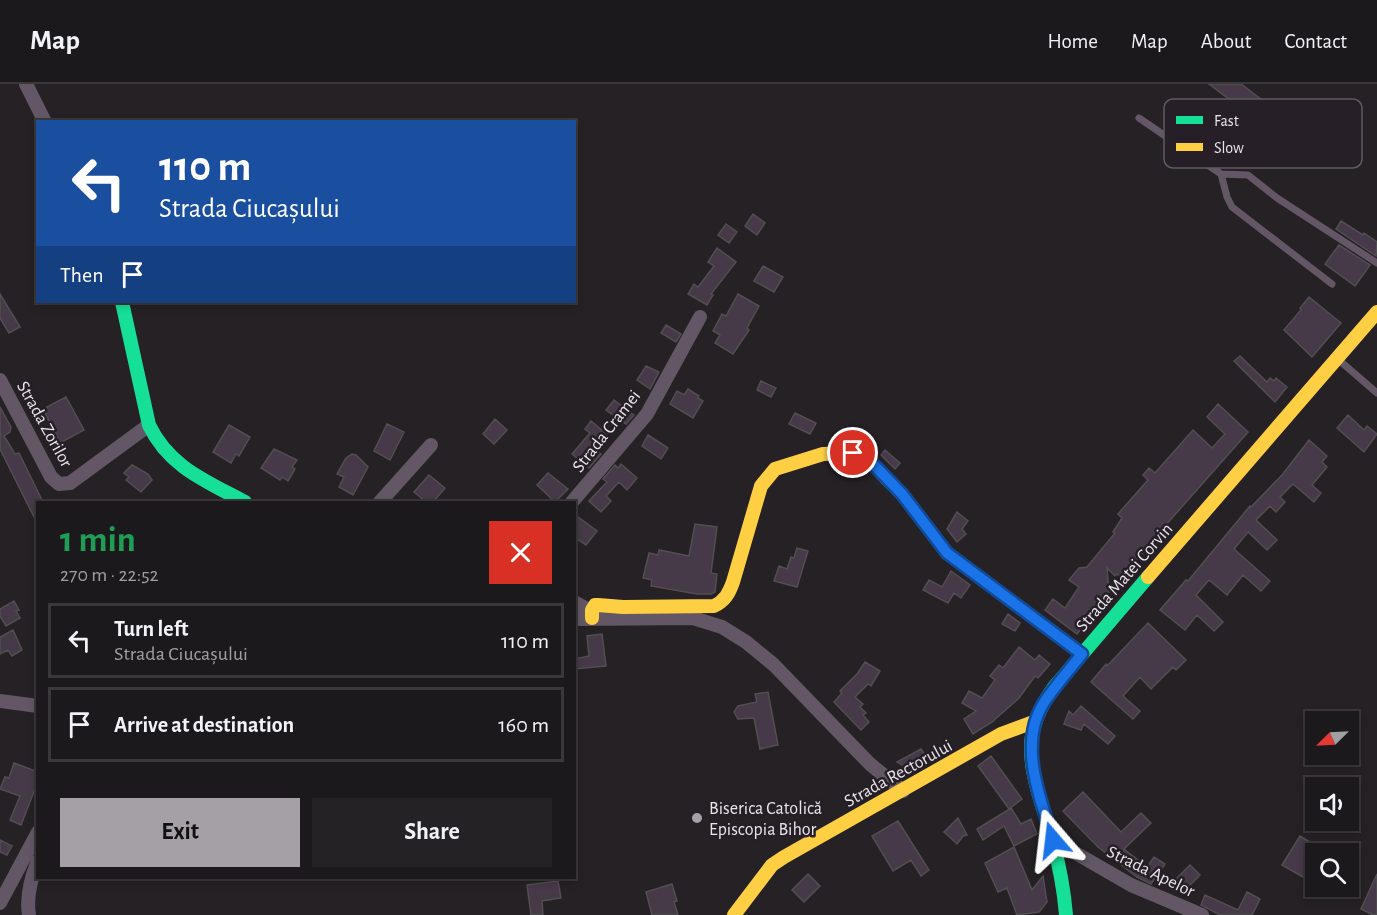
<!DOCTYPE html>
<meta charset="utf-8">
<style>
:root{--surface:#1c191c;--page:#252225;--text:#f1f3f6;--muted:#a0a0a3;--line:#3a383b;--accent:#a5a0a6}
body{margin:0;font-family:"Alegreya Sans",sans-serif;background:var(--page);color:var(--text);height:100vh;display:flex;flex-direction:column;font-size:22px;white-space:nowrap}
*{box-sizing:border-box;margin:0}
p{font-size:20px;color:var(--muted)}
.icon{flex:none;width:33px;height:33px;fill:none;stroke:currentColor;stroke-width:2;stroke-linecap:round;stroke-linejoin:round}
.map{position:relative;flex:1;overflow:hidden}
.drawer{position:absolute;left:36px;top:417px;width:540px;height:378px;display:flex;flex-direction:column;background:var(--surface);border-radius:0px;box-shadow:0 3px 9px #0003,0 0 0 2px var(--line)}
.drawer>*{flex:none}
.guide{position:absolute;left:36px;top:36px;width:540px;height:183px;border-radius:0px;box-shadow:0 3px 9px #0003,0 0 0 2px var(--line);background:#1a4fa0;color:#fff;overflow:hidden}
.needle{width:39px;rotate:246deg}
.buttons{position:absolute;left:1305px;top:627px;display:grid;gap:12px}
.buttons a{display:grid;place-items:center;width:54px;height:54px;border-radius:0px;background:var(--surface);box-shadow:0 3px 9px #0003,0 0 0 2px var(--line);font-size:30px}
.pin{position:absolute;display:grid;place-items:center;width:51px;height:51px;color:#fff;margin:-26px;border:3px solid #fff;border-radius:50%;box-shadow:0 2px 6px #0007}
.me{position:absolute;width:66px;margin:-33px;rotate:343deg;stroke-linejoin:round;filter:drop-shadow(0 0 4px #0008)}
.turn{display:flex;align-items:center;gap:21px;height:126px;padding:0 24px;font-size:27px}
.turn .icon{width:78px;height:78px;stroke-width:2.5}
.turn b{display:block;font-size:42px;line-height:51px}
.then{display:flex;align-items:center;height:57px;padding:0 24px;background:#0003;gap:12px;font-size:22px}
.round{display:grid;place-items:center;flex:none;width:63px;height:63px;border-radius:0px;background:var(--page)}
.headline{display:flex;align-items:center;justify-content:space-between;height:102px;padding:0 24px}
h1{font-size:36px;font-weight:600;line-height:45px;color:#1e9e55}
.action{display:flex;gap:12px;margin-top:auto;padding:12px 24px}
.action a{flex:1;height:69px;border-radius:0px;background:var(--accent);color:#111;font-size:24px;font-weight:600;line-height:69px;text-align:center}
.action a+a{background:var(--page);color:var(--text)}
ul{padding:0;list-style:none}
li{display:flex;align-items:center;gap:18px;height:75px;margin:0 12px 9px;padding:0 12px;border:3px solid var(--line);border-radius:0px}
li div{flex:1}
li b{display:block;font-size:22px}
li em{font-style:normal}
header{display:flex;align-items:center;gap:36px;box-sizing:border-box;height:84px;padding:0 30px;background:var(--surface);border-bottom:2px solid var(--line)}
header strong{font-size:28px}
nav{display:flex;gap:33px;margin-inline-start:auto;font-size:21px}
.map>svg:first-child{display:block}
.building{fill:#463948;stroke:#524e52;stroke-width:1.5}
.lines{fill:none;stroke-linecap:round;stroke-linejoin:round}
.lane{stroke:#635765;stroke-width:7}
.street{stroke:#635765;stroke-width:14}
.fast{stroke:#16e098;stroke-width:14}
.slow{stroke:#ffcf43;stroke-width:14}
.route-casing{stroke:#114b97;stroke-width:15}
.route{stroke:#1a73e8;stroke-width:10}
.poi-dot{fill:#a5a0a6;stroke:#261f27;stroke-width:2}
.labels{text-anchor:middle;stroke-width:5;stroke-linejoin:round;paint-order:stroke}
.street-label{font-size:18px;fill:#eae5eb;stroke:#261f27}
.poi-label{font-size:18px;fill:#eae5eb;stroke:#261f27;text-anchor:start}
.key{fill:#261f27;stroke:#615a62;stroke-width:1.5}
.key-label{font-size:16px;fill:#eae5eb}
</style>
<header>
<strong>Map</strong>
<nav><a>Home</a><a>Map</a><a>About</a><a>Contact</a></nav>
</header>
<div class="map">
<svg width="1377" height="831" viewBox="0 0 1377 831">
<rect width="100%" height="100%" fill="#252125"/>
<path class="building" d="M1209,0H1241L1314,55L1303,71Z
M753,130L765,139L757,151L745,142Z
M1341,137L1363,151L1364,149L1377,158L1376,172L1336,145Z
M726,140L737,148L729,159L718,151Z
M1339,161L1370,181L1355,202L1325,180Z
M717,164L736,178L711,210L713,211L707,221L688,210L694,200L698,203L714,182L708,178Z
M763,182L783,193L774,208L754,197Z
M0,210L20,243L9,249L0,234Z
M738,210L759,222L747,244L749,246L733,270L715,259L720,251L713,247L722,230L726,232Z
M1309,213L1341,239L1312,273L1284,246L1301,226L1300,224Z
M666,241L681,250L676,258L661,249Z
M1240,272L1267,298L1270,294L1274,297L1276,294L1287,303L1275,318L1234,277Z
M646,282L659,288L650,305L637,296Z
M761,297L776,304L771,313L757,306Z
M688,305L699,312L698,314L703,317L693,334L670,320L677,307L684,311Z
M66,313L84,346L60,359L43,325Z
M614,316L634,331L626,340L606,326Z
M1218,320L1248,348L1157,451L1122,494L1117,490L1115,492L1107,484L1109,508L1077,550L1045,526L1053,515L1065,524L1079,503L1069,496L1079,484L1087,483L1115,449L1113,448L1122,434L1118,430L1148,396L1143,391L1149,384L1155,389L1193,346L1212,364L1225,350L1207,333Z
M0,323L11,343L10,348L4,352L15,370L19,369L43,418H38V441L0,365Z
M795,329L816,339L810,350L789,340Z
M1348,331L1364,346L1367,342L1377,350L1364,368L1337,344Z
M495,335L507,346L494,360L483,350Z
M591,337L608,351L596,366L601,370L589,384L572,370L590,349L585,345Z
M387,340L404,348L390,376L374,367Z
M229,341L250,353L239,372L236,370L231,379L213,368Z
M648,351L668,364L661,375L642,362Z
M1309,356L1327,372L1322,378L1327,383L1312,401L1321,409L1314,418L1293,400L1280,413L1285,418L1276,428L1270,422L1256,436L1277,456L1267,466L1248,448L1234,465L1270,497L1261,507L1243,491L1227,511L1209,496L1196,511L1223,538L1214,547L1197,531L1185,546L1160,526L1186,496L1188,497L1250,422L1251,423L1282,391Z
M274,365L297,376L292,383L295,385L288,397L282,393L280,396L261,384Z
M885,366L900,379L895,385L881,371Z
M352,370L356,371L368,383L353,411L339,403L344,393L337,390L346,374Z
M621,380L637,394L627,406L619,398L606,412L611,417L601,428L589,417L607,398L603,395L615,381L618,384Z
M132,381L148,390L152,396L141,408L126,396L129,393L124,389Z
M548,389L568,405L555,418L537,401Z
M429,391L445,404L433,418H426L414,408Z
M957,428L968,437L962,445L966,450L957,458L947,445Z
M574,430L597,447L586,461L574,453Z
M695,440L717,443L711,489L717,490L715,508L711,510H697L651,502L652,496L643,494L649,469L658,471L659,466L689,472Z
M797,464L808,467L797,503L774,497L779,482L787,485L791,473L794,474Z
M951,487L970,501L961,514L954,509L948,519L923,506L929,496L942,503Z
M14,517L19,526L16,527L20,534L6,542L0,532V525Z
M1008,530L1020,539L1015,547L1002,540Z
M1148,539L1186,576L1176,586L1173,583L1151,605L1140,593L1123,612L1140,627L1133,635L1091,598L1106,580L1107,582Z
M13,546L22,566L12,572L8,566L0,570V553Z
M602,550L606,582L574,585V575L589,572L587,552Z
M1019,563L1035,576L1039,571L1050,580L1038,594L1035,592L1019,614L992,638L973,650L964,635L976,627L962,619L969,607L982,614L995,596L990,592L999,581L1003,584Z
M865,578L880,587L871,602L868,600L855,613L863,620L860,623L866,629L863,631L869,638L861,646L834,618L842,609L840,607L857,590Z
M768,608L778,661L760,665L754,634L738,635L734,628L738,622L757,618L755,610Z
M1081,622L1115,652L1108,660L1084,640L1081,646L1064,640L1069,627L1073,631Z
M921,665L929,677L912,687L897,678Z
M991,672L1022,715L1009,725L978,682Z
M14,679L38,688V697L21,741L10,736L20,712L0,705L5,693L9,694Z
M1083,708L1121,748L1141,729L1151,739L1124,765L1147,783L1154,773L1165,780L1151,800L1137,793L1098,763L1063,727Z
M1011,724L1021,740L1031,735L1037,750L1014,762L1004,742L983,756L977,745Z
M958,734L967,751L963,752L957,760L944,748Z
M898,737L929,786L921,792L911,776L893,787L872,752Z
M1300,752L1313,760L1307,770L1309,778L1316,783L1308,796L1282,781Z
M0,756L12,762L7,771L0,768Z
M1014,763L1032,806L1043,792L1047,818L1039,828L1017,831L1007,804L998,808L985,779Z
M1190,781L1200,791L1184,807L1174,797Z
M808,790L820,802L804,818L792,806Z
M1377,790V831H1373L1361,825Z
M558,797L561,814L542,817L543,831H531L527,801Z
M672,800L677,817L674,818L678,831H652L646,808Z
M1247,808L1260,815L1252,831H1220L1201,821L1205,811L1238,826Z"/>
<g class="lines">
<path class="lane" d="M1139,34L1221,90L1248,91L1277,114L1377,179
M1221,90L1227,113L1232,123L1332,200
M1340,277L1377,309"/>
<path class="street" d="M26,0L45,38
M0,296L51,393L59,400L70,399L149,341
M380,418L431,361
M572,418L647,330L700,233
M574,518L585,524L592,534
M574,535L693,534L722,543L746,558L774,581L870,680L903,707
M0,617L38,622
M1053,756L1131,801L1202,831
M0,819L38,748
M29,831C26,813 31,794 38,777"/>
<path class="fast" d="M122,218L149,341C169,383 206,397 245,418
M887,395L902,410L947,469L1082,570
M1066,831C1064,805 1059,780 1052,754C1043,721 1027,686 1032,651C1035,633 1044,617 1055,602L1148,493"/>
<path class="slow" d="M1148,493L1377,228
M592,534V526L595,521H598L623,523L714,522C725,517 729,509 733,498L761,402L775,385L823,370L853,369L874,381L887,395
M734,831L772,781L784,773L1001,650L1036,637"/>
</g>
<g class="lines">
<g class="route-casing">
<path id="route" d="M853,369L874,381L902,410L947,469L1082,570C1070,585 1056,601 1045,617C1017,659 1040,713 1053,756"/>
</g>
<use href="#route" class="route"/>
</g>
<circle class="poi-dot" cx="697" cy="734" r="6"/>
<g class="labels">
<g class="street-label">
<text transform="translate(45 340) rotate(61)" y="6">Strada Zorilor</text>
<text transform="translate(606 347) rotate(-52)" y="6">Strada Cramei</text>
<text transform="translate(1124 493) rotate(-49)" y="6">Strada Matei Corvin</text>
<text transform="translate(898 689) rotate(-29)" y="6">Strada Rectorului</text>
<text transform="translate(1151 787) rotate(26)" y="6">Strada Apelor</text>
</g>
<g class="poi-label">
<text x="709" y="730">Biserica Catolică<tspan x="709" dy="21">Episcopia Bihor</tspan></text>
</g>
</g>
<rect x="1164" y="15" width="198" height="69" rx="9" class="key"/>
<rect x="1176" y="32" width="27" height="8" fill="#16e098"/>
<rect x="1176" y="59" width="27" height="8" fill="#ffcf43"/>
<g class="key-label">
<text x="1214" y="42">Fast</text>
<text x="1214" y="69">Slow</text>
</g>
</svg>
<div class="buttons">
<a><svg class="needle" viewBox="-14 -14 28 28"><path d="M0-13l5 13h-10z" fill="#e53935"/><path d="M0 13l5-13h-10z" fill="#a0a0a3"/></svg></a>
<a><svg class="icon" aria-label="sound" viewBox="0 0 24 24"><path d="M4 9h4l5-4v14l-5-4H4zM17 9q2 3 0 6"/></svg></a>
<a><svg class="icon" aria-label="search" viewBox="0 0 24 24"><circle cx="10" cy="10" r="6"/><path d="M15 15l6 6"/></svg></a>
</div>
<div class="pin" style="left:853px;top:369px;background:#d93025"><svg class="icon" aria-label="arrive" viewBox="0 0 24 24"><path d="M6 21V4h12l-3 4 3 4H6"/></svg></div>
<svg class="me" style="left:1053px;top:756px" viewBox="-20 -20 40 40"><path d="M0-17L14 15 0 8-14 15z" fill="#1a73e8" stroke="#fff" stroke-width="4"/></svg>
<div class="guide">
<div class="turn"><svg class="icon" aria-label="left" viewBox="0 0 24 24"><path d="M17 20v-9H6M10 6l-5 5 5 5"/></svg><div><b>110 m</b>Strada Ciucașului</div></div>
<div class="then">Then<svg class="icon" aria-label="arrive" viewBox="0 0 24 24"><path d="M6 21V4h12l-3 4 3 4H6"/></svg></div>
</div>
<section class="drawer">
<div class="headline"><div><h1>1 min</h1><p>270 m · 22:52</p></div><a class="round" style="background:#d93025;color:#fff"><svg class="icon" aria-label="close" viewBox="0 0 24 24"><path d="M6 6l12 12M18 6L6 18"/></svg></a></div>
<ul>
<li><svg class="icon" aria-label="left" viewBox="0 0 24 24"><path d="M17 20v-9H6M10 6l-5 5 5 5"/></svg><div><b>Turn left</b><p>Strada Ciucașului</p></div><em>110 m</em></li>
<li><svg class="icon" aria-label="arrive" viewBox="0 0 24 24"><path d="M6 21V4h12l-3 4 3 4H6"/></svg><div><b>Arrive at destination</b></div><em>160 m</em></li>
</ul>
<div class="action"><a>Exit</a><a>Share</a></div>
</section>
</div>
